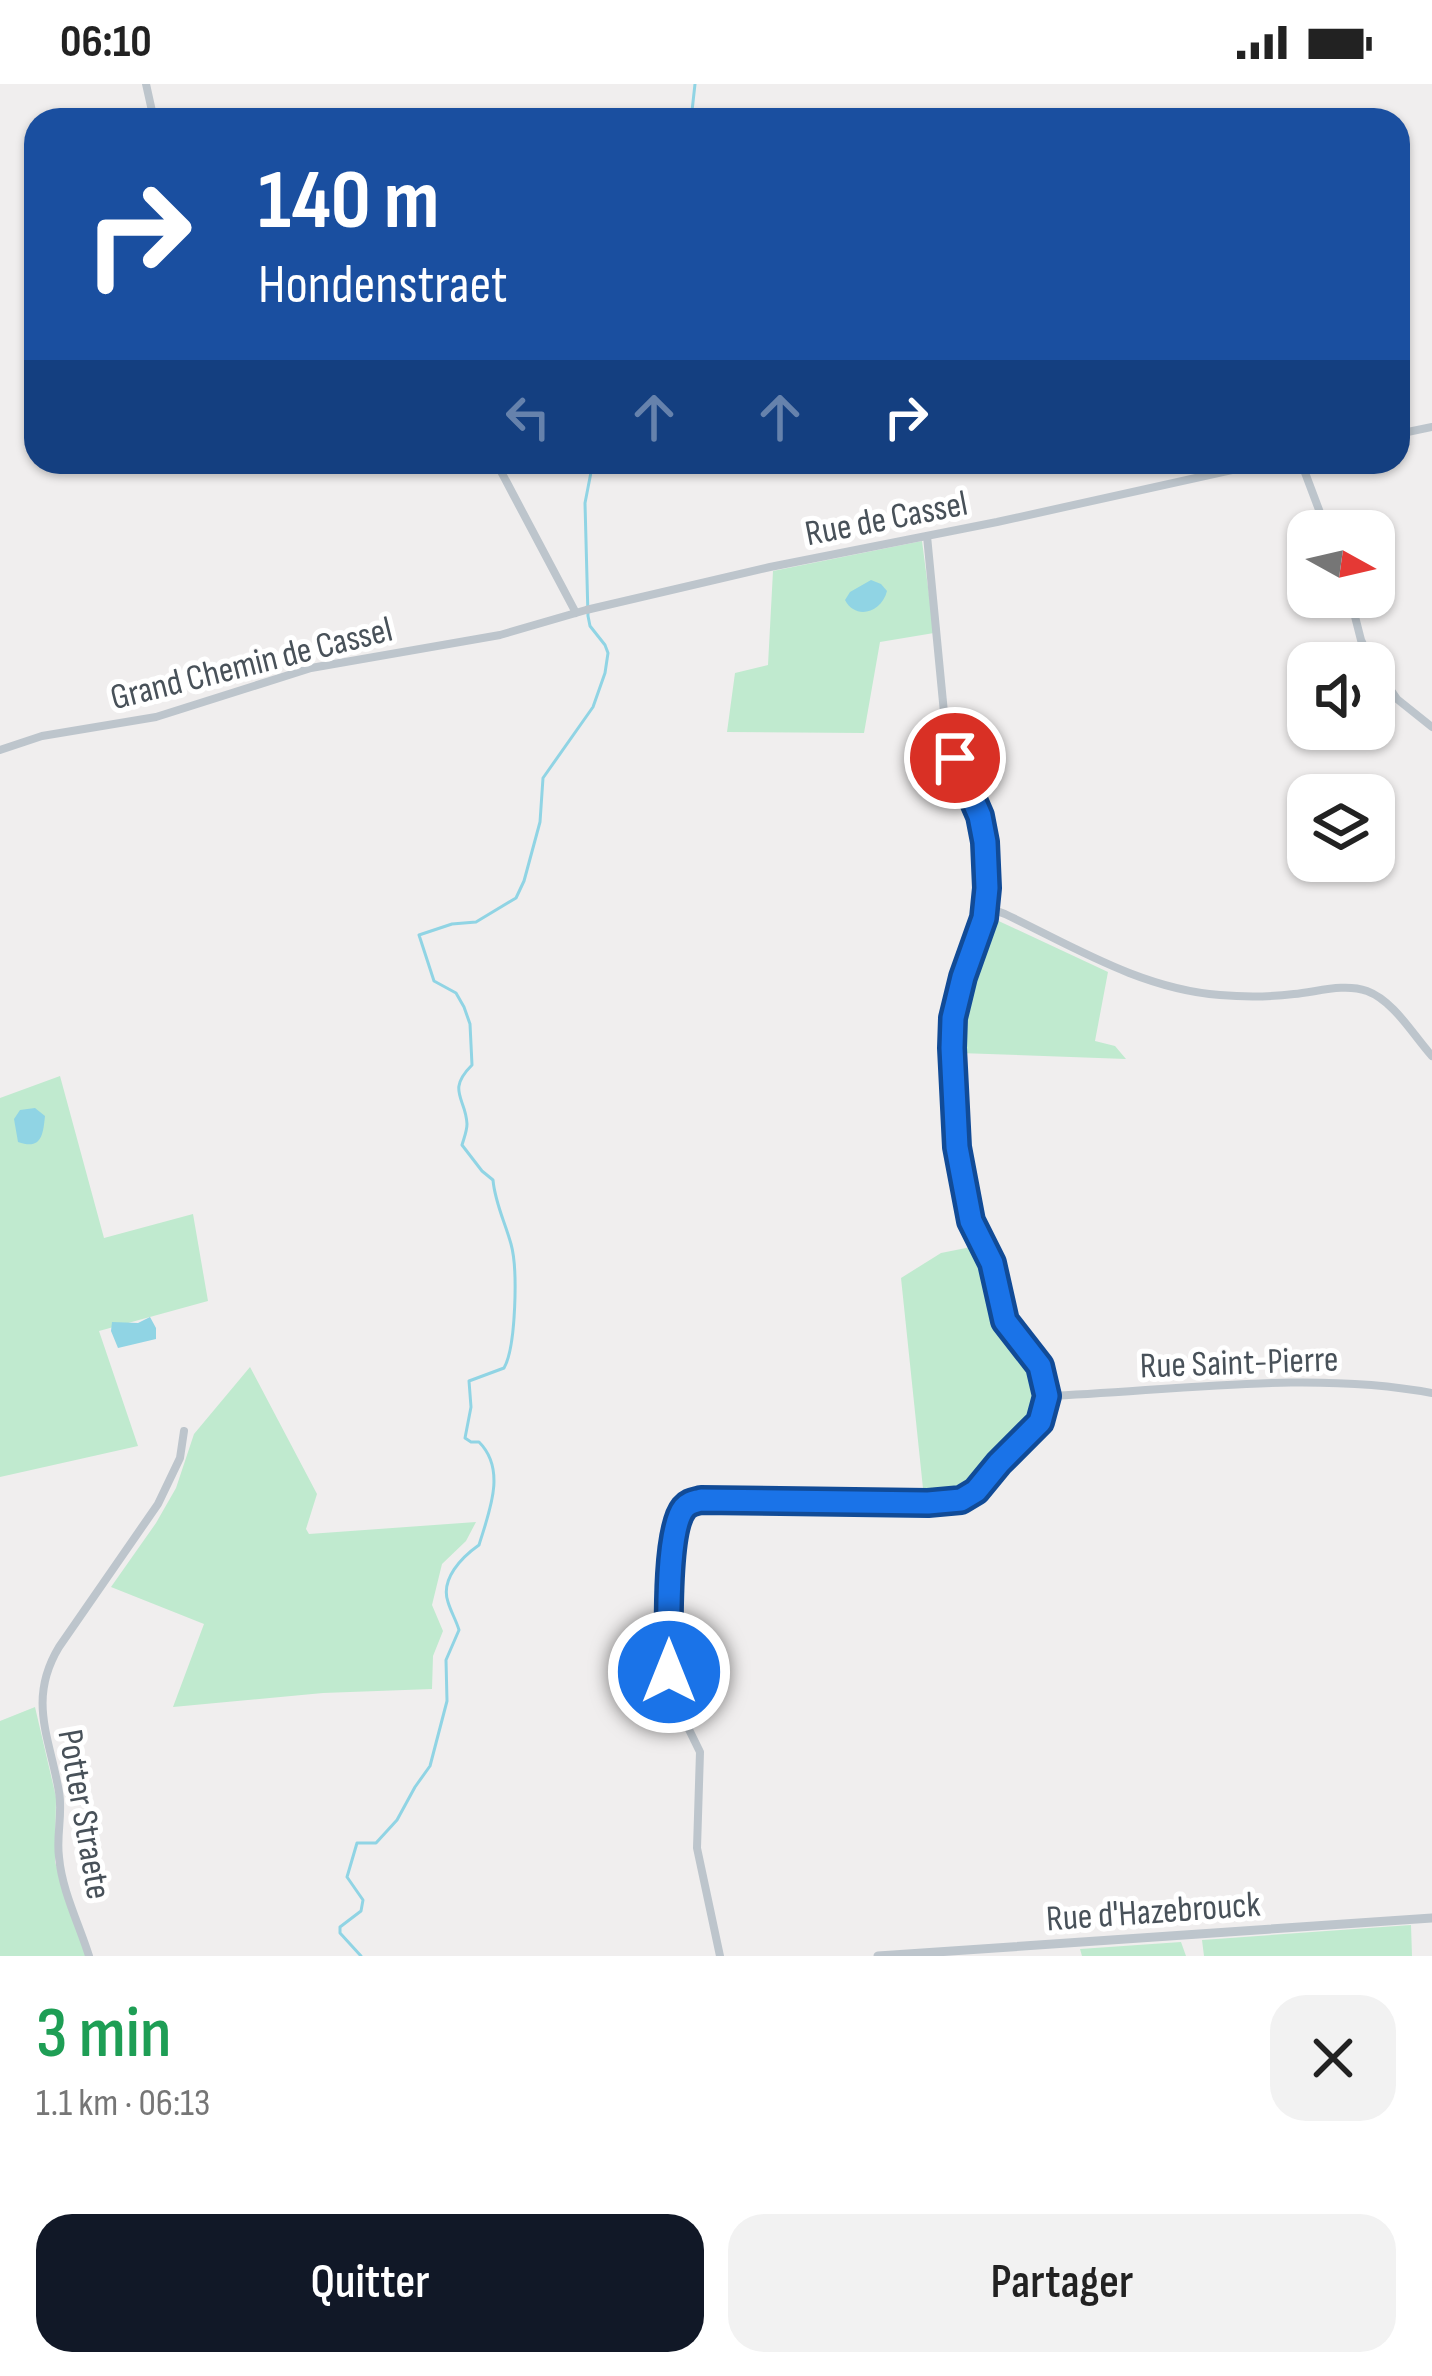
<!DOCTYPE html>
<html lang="fr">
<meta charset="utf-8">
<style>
:root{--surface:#fff;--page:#f2f2f2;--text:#222;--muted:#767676;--accent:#111827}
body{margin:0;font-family:"Sofia Sans Condensed",sans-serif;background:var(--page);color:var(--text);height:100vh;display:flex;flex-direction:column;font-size:45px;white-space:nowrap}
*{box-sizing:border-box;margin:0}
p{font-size:39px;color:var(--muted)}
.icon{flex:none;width:66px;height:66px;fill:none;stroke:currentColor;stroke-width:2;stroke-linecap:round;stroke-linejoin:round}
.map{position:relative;height:1872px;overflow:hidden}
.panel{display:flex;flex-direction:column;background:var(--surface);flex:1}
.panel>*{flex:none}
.guide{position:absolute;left:24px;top:24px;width:1386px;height:366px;border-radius:36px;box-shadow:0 3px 9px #0004;background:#1a4fa0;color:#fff;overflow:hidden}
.needle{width:78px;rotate:98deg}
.controls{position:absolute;left:1287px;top:426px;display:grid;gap:24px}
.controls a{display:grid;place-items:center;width:108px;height:108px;border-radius:24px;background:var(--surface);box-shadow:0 3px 9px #0004;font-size:60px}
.pin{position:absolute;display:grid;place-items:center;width:102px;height:102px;color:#fff;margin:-51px;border:6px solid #fff;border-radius:50%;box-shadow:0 3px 12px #0007}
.me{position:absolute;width:132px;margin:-66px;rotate:0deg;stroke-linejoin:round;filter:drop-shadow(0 0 9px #0008)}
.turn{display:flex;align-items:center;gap:42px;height:252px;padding:0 36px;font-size:54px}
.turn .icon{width:156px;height:156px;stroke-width:2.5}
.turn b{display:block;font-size:84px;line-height:102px}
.lanes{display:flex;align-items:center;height:114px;padding:0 36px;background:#0003;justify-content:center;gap:60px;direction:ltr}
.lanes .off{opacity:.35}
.round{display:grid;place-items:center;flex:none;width:126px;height:126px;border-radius:36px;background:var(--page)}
.summary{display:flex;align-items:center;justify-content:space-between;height:204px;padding:0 36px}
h1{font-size:72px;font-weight:600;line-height:90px;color:#1e9e55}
.action{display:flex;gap:24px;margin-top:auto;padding:24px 36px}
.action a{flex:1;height:138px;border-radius:36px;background:var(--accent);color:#fff;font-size:48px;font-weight:600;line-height:138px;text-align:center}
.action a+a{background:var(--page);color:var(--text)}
.status{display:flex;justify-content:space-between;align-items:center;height:84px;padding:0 60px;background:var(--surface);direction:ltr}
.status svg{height:33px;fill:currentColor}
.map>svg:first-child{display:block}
.green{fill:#c0eacf}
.water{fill:#90d4e4}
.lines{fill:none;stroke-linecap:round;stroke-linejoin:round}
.stream{stroke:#90d4e4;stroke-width:3}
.minor{stroke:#bdc5cc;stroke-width:8}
.tertiary{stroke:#bdc5cc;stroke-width:9}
.route-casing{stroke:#114b97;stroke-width:30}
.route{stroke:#1a73e8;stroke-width:21}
.labels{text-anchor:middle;stroke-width:10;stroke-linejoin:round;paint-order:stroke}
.street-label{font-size:36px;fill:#485159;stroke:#fff}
</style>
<div class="status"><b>06:10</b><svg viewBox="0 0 49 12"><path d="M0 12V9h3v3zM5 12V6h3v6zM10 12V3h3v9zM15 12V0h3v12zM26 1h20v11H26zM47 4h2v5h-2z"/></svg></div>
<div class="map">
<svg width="1432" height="1872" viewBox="0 0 1432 1872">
<rect width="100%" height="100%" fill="#f0eeee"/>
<path class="green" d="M922,457L934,549L880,558L864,649L727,648L735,589L768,581L773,487Z
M990,833L1108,888L1095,957L1115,962L1126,975L959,969C958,920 975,878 990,833Z
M60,992L104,1154L193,1130L208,1217L99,1247L138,1362L0,1393V1014Z
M981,1161C985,1173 991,1185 993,1197C996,1213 995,1228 1002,1243C1009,1257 1024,1265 1033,1278C1061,1321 1029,1345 1001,1373C965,1409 980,1413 924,1414L901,1194L941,1169Z
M250,1283L317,1410L306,1445L309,1450L476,1438L466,1457L442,1480L432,1521L443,1547L433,1572L432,1605L323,1609L173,1623L204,1540L111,1503L156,1439L176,1404L194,1350Z
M35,1623L56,1713L55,1778L86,1872H0V1637Z
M1411,1841L1412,1872H1204L1202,1856Z
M1181,1858L1186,1872H1082L1080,1865Z"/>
<path class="water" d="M871,496L881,500L887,507C882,528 856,537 845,516L850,508Z
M35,1024L45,1032C43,1052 41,1066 18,1058L14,1035L20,1026Z
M150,1233L156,1244V1255L118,1264L111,1247L112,1238L138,1239Z"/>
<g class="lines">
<path class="stream" d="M691,36L695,0
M361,1872L340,1849V1843L361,1827L363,1816L347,1793L357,1759H376L397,1736L415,1703L430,1682L447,1617L446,1576L459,1546C456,1536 451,1528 448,1518C440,1495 462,1473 479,1461C489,1428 507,1386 479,1358H471L465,1354L471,1323L469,1297L504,1284C516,1263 518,1185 511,1160C505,1138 495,1119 493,1096L482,1087L462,1061C464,1054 467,1047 467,1040C466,1014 446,1007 472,981L470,940L464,923L456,909L434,897L419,851L452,840L476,838L516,814L524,797L540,738L543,694L593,623L605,589L608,569L605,561L590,542L588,532L585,419L593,378"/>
<path class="minor" d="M146,0L154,36
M1398,350L1432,343
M496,378L576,529
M1301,378L1327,447
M1350,513L1361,556L1372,579
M1374,582L1397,615L1432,643
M0,666L42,652L156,633L311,584L500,551L586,526L770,483L997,438L1268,378
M986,823L1005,830C1074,863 1142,905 1220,911C1244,913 1269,913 1294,910C1317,908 1344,899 1367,907C1394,917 1413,951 1432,972
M1047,1312C1171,1307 1310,1286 1432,1309
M89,1872C79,1840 62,1807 59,1773C56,1751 63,1730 59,1708C50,1654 27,1616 59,1563L158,1420L180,1374L184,1347
M720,1872L697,1764L700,1668L676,1619L669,1588V1496L677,1443L684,1424L701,1416L929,1419C943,1419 961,1419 973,1410C983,1403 988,1391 996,1382C1014,1363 1043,1347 1047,1319C1052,1278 1022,1270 1007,1241C997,1221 1000,1199 992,1178C984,1158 972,1142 967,1120C955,1058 943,982 956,920C964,881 988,846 987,806C987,775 985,744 974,716C964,690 950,666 945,639L927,452"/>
<path class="tertiary" d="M878,1872L1432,1834"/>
</g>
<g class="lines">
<g class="route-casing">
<path id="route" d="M669,1588C669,1556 665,1447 684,1424C689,1418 694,1418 701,1416L928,1419L961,1416L976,1407L999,1379L1040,1338L1047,1312L1040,1282L1005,1237L992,1179L971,1137L957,1063L952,964L953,934L963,893L984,834L987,804L985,758L980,732L955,674"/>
</g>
<use href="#route" class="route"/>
</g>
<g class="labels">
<g class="street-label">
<text transform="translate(886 433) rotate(-11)" y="13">Rue de Cassel</text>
<text transform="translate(251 578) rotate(-14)" y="13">Grand Chemin de Cassel</text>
<text transform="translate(1239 1277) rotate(-2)" y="13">Rue Saint-Pierre</text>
<text transform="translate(86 1730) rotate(80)" y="13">Potter Straete</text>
<text transform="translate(1153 1826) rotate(-4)" y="13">Rue d'Hazebrouck</text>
</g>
</g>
</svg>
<div class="controls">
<a><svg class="needle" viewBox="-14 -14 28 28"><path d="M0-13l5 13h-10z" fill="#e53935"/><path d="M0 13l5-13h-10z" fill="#767676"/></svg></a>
<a><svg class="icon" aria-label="sound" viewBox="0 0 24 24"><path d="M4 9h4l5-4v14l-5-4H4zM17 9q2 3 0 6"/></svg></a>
<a><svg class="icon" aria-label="layers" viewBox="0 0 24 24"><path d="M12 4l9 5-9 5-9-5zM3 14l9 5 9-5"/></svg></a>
</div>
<div class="pin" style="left:955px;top:674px;background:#d93025"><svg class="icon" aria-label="arrive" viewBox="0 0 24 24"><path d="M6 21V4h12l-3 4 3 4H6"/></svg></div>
<svg class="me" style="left:669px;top:1588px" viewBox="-20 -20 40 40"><circle r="17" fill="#1a73e8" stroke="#fff" stroke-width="3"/><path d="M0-11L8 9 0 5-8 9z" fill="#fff"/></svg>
<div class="guide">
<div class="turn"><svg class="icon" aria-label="right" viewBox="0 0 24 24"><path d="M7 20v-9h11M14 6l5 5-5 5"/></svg><div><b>140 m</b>Hondenstraet</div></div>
<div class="lanes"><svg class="icon off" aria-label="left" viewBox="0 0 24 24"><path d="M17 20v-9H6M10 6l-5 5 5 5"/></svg><svg class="icon off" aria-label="ahead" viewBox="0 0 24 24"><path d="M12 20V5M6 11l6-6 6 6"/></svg><svg class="icon off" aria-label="ahead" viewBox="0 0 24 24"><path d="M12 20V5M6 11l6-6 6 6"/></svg><svg class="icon" aria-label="right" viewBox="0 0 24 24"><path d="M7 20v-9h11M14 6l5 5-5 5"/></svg></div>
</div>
</div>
<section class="panel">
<div class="summary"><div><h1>3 min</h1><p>1.1 km · 06:13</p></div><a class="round"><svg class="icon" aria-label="close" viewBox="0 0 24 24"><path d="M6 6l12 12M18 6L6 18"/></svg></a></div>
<div class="action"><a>Quitter</a><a>Partager</a></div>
</section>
